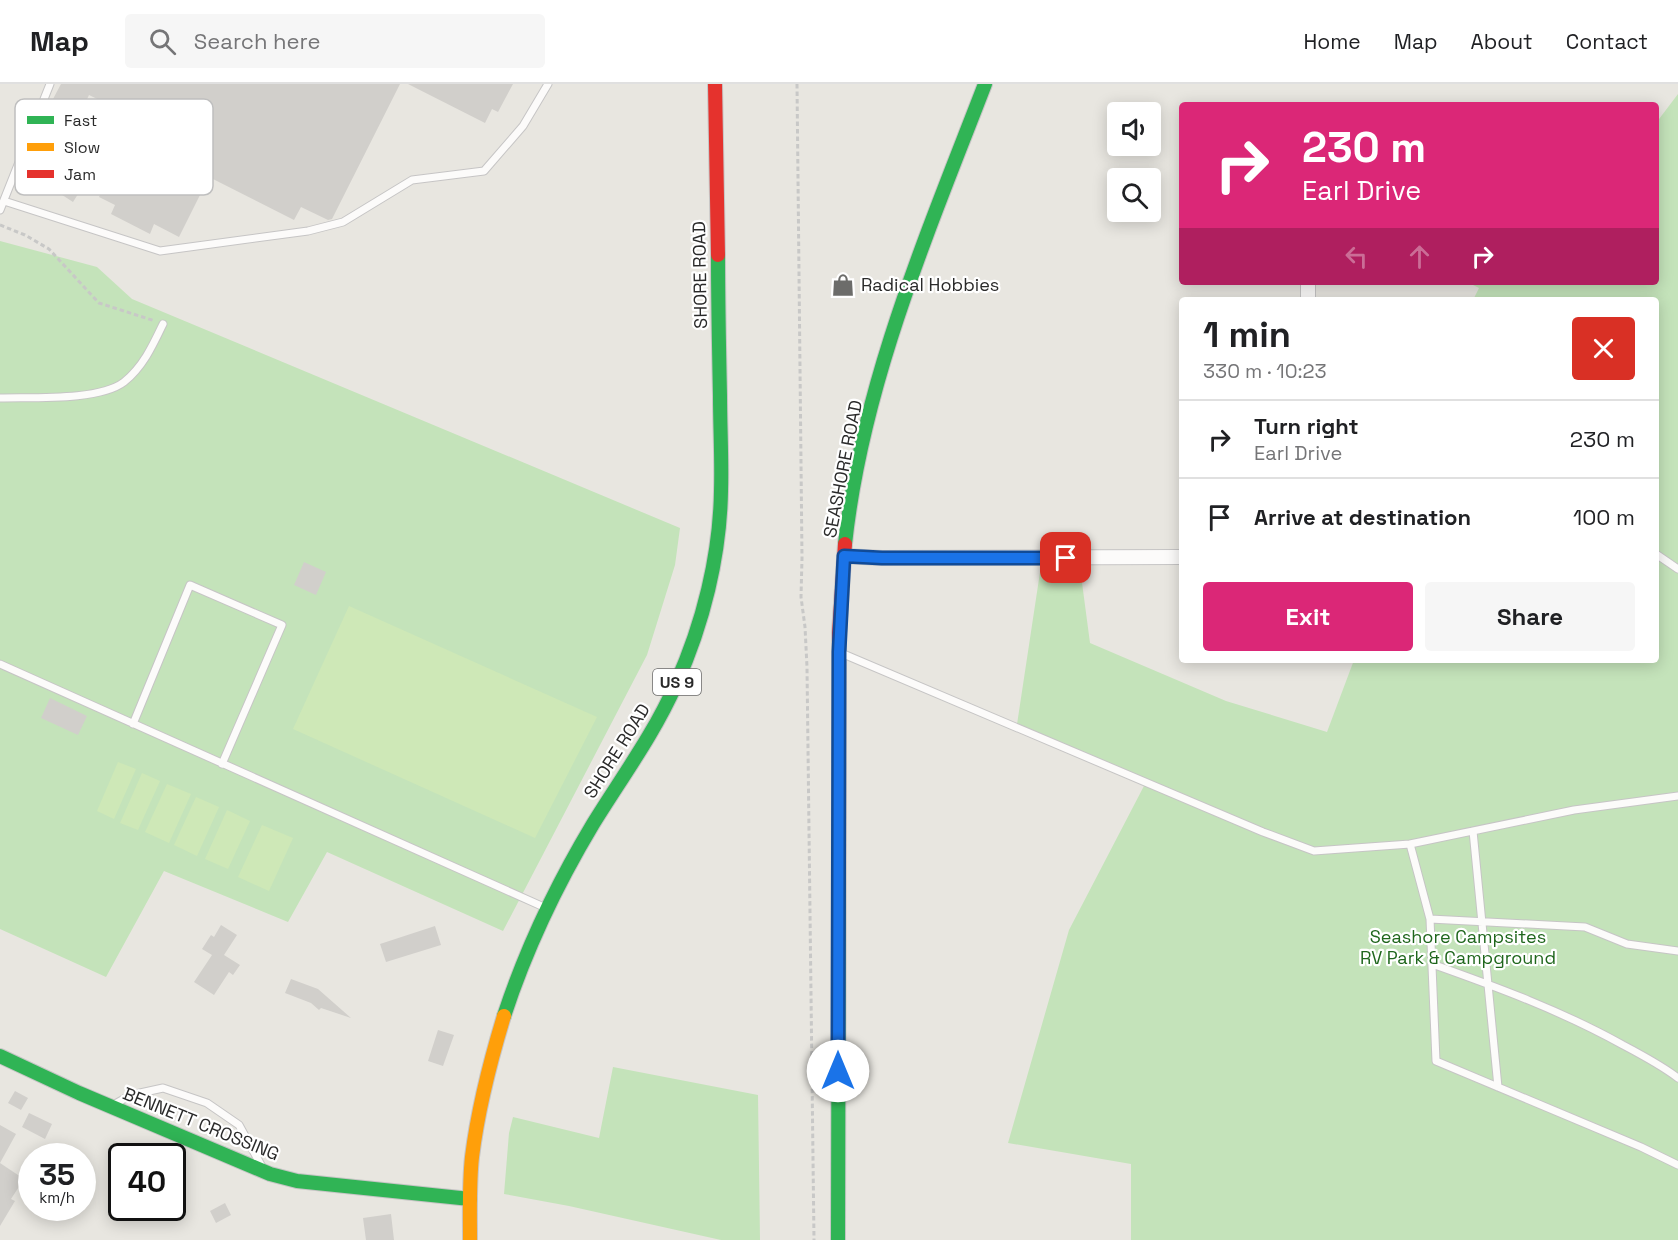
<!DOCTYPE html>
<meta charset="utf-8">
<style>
:root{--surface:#fff;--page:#f6f6f6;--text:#202124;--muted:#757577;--line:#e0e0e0;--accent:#db2777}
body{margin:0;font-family:"Space Grotesk",sans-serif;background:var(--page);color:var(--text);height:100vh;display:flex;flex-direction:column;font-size:22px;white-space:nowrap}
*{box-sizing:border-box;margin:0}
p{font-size:20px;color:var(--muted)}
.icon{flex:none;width:33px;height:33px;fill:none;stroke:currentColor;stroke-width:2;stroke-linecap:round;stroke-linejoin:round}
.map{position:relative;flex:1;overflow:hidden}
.side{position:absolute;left:1179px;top:213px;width:480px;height:366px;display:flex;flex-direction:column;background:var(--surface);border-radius:6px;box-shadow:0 3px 15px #0003}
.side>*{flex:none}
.top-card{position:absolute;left:1179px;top:18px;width:480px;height:183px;border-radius:6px;box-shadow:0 3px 15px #0003;background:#db2777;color:#fff;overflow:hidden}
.buttons{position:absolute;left:1107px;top:18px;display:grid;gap:12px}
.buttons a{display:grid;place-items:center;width:54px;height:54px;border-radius:6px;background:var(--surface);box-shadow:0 3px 15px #0003;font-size:30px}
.speed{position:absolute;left:18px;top:1059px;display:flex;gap:12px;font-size:30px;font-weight:700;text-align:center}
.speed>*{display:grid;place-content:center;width:78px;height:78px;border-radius:50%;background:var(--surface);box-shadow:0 3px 15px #0003;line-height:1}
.speed small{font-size:15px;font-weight:400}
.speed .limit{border:3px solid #111;border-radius:9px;background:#fff;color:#111}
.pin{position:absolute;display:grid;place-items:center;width:51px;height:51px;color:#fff;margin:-26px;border-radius:12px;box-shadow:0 3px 9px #0006}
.me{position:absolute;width:66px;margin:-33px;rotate:0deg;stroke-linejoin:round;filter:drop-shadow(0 0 4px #0008)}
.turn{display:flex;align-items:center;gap:21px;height:126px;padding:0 24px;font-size:27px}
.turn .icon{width:78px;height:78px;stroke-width:2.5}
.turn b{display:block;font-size:42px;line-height:51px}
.lanes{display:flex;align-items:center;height:57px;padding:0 24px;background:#0003;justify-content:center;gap:30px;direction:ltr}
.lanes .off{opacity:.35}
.round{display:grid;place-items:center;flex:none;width:63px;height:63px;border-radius:6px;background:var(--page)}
.overview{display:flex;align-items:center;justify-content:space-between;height:102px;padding:0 24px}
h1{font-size:36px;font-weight:600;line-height:45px}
.primary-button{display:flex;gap:12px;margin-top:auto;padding:12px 24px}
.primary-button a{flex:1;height:69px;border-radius:6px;background:var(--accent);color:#fff;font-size:24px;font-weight:600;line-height:69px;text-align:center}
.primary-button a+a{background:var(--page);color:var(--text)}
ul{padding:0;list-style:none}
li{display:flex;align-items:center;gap:18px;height:78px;padding:0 24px;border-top:2px solid var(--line)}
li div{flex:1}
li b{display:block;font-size:22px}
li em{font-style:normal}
header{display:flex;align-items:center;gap:36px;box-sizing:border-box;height:84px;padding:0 30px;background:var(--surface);border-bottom:2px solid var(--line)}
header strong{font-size:28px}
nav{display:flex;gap:33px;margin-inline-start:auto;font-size:21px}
.search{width:420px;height:54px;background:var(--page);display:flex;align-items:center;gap:15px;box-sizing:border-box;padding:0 21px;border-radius:6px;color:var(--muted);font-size:22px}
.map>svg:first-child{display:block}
.green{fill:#c4e3ba}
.pitch{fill:#cee8b7}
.building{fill:#d1cfcb}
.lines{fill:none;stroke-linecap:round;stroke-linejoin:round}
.lane-casing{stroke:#c6c5c5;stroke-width:9}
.street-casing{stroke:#c6c5c5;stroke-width:16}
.fast-casing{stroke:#c6c5c5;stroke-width:16}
.slow-casing{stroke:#c6c5c5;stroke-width:16}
.jam-casing{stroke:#c6c5c5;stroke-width:16}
.path{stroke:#c8c8c7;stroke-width:3;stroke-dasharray:4.5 3;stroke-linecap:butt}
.lane{stroke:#fcfbfa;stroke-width:7}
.street{stroke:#fcfbfa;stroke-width:14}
.fast{stroke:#30b455;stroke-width:14}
.slow{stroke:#ff9f0a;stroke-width:14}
.jam{stroke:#e5322d;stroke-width:14}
.route-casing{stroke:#114b97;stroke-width:15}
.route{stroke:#1a73e8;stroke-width:10}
.labels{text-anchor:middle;stroke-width:4.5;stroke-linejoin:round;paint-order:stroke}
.shield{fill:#fff;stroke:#6a6a6a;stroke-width:1.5}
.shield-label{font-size:16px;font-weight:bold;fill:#2a2a2a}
.street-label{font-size:18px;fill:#2a2a2a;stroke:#fff}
.poi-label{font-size:18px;fill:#2a2a2a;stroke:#fff;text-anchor:start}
.park-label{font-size:18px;fill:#1f661c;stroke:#fff}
.key{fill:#fff;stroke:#bfbfbf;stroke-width:1.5}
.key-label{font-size:16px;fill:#2a2a2a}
</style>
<header>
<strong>Map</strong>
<div class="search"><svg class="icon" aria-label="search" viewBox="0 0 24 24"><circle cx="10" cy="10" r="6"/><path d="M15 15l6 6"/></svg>Search here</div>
<nav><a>Home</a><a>Map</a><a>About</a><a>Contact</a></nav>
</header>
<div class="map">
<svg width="1678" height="1156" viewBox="0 0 1678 1156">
<rect width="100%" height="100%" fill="#e8e6e0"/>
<path class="green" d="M1678,10V1156H1131V1080L1008,1059L1069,846L1145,700L1016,647L1042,475L1079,476L1090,559L1226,617L1327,648L1354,576H1656V216H1473L1479,204L1467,198H1526L1532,200L1534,198H1656V39Z
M0,157L97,183L132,215L680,444L675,481L647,571L503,847L327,768L288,838L164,787L106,893L0,845Z
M613,983L758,1011L760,1156H721L569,1122L504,1110L509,1049L513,1033L599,1054Z"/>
<path class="pitch" d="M349,522L597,633L535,754L293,645Z
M118,678L136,685L114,735L97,727Z
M142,689L160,697L138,746L120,739Z
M167,700L191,710L169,759L145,748Z
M196,713L219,723L197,772L174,761Z
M227,726L250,737L228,785L205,775Z
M262,741L293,754L269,807L238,793Z"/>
<path class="building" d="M61,0H400L332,135L328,136L301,123L294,136L209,93L179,153L154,140L150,150L111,130L115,121L99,113L129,51L112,43L120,26L89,11L81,28L53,15Z
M408,0H513L498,28L492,25L485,39Z
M52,75L87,96L73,118L39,96Z
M304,478L326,488L316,511L294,501Z
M50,614L87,632L78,651L41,634Z
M221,841L237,851L224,871L240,881L233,891L229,888L214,911L194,898L212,871L202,865L211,851L214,853Z
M435,842L441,861L386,878L380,860Z
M291,895L318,905L351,934L321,924L319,926L311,919L285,909Z
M438,946L454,951L443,982L428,977Z
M15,1007L28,1014L21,1026L8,1019Z
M29,1029L52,1040L45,1055L22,1043Z
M0,1041L16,1050L0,1079Z
M0,1079L24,1095L11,1115L15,1117L0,1142Z
M225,1119L231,1131L216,1139L210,1127Z
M391,1130L394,1156H366L363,1134Z"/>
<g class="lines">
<g class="lane-casing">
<path id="lane" d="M4,117L160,167L308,147L343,138L412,96L484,87L523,42L548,0
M0,126L50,0
M0,314C32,313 99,317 124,298C143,283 153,261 163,240
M1656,470L1678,485
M841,569L1263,748L1314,767L1410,760
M0,580L546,824
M133,640L190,501L282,541L222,680
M1678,712L1574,726L1410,760L1430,835L1436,977L1641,1063L1678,1081
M1473,747L1498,1003
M1430,835L1585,843L1627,860L1678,867
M1432,880C1497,903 1562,927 1623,961C1642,971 1661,981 1678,994
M115,1020L131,1011L163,1004L207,1019L239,1041L261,1081"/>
</g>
<g class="street-casing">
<path id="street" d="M1308,198V216
M844,472L882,474L1182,473"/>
</g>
<g class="fast-casing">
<path id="fast" d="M845,460C862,301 928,148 985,0
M504,932C526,865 557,800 593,740C622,693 654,650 676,600C703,540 720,472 721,407C722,375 720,343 720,312C719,265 718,218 718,171
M0,972L79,1009L270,1090L297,1097L470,1115
M838,1156L839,711"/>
</g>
<g class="slow-casing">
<path id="slow" d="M470,1156C470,1128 469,1100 472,1073C478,1025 490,978 504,932"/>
</g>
<g class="jam-casing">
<path id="jam" d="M715,0L718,171
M839,711V549L845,460"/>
</g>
<path class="path" d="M797,0L802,474L801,513L805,543L807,583L814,1156
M0,141L25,151L49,165L99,219L155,237"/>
<use href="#lane" class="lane"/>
<use href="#street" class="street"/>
<use href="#fast" class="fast"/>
<use href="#slow" class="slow"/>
<use href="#jam" class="jam"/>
</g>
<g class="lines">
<g class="route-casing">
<path id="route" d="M838,987L839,568L844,472L882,474H1066"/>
</g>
<use href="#route" class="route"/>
</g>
<defs>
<g id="shop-bare" transform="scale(1.8)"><path d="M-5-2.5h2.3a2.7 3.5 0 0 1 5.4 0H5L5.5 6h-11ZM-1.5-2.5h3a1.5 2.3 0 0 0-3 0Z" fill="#6c6c6a" stroke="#fff" stroke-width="2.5" paint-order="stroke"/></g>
</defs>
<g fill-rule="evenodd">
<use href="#shop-bare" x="843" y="201"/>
</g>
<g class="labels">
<rect class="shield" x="653" y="585" width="48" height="26" rx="4.5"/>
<g class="shield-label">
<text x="677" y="604">US 9</text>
</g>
<g class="street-label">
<text transform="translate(700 191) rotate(-91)" y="6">SHORE ROAD</text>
<text transform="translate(843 385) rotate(-79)" y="6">SEASHORE ROAD</text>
<text transform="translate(617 667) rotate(-58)" y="6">SHORE ROAD</text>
<text transform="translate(201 1040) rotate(22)" y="6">BENNETT CROSSING</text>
</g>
<g class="poi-label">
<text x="861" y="207">Radical Hobbies</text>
</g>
<g class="park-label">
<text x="1458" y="859">Seashore Campsites<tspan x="1458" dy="21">RV Park &amp; Campground</tspan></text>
</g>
</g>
<rect x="15" y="15" width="198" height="96" rx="9" class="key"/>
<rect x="27" y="32" width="27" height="8" fill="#30b455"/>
<rect x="27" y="59" width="27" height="8" fill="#ff9f0a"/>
<rect x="27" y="86" width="27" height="8" fill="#e5322d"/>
<g class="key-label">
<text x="64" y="42">Fast</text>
<text x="64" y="69">Slow</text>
<text x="64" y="96">Jam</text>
</g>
</svg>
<div class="buttons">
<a><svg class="icon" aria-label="sound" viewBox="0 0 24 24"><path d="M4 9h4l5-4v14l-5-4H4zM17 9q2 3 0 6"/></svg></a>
<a><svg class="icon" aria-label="search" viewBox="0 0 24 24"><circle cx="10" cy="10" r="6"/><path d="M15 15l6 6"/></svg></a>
</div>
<div class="speed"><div>35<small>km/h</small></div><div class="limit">40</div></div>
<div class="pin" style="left:1066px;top:474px;background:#d93025"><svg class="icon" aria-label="arrive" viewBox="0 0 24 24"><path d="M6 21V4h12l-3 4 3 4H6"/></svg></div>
<svg class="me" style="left:838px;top:987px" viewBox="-20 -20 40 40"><circle r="19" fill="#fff"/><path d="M0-13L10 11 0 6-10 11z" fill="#1a73e8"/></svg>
<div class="top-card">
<div class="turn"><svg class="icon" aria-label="right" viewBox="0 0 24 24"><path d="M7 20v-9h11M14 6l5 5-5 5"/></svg><div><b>230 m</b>Earl Drive</div></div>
<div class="lanes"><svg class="icon off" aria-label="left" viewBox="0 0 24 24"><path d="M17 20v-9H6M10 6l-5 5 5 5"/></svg><svg class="icon off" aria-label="ahead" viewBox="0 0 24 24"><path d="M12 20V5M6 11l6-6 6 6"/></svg><svg class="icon" aria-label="right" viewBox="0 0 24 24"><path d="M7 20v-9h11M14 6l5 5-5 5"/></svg></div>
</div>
<section class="side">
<div class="overview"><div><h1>1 min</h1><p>330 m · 10:23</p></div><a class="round" style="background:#d93025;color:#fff"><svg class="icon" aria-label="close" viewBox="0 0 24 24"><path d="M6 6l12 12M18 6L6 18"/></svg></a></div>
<ul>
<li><svg class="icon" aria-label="right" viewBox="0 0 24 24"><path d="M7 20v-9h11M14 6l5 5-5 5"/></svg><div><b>Turn right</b><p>Earl Drive</p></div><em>230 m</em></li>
<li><svg class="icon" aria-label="arrive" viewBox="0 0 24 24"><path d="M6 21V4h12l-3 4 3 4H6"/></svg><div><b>Arrive at destination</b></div><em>100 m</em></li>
</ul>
<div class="primary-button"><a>Exit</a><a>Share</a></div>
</section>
</div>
